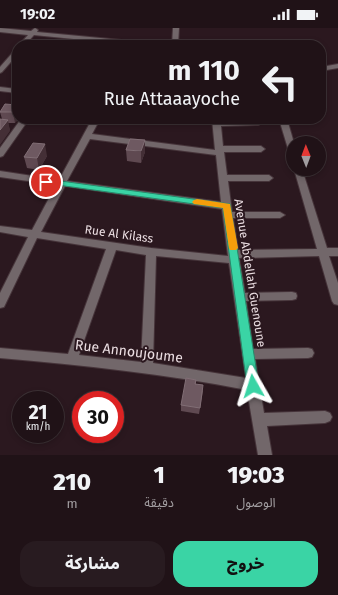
<!DOCTYPE html>
<html lang="ar">
<meta charset="utf-8">
<style>
:root{--surface:#201217;--page:#281b20;--text:#f1f3f6;--muted:#a29ea1;--line:#3d3236;--accent:#3ad4a5}
body{margin:0;font-family:"Fira Sans","Noto Sans Arabic",sans-serif;background:var(--page);color:var(--text);direction:rtl;height:100vh;display:flex;flex-direction:column;font-size:15px;white-space:nowrap}
*{box-sizing:border-box;margin:0}
p{font-size:13px;color:var(--muted)}
.icon{flex:none;width:22px;height:22px;fill:none;stroke:currentColor;stroke-width:2;stroke-linecap:round;stroke-linejoin:round}
.map{position:relative;height:427px;overflow:hidden;direction:ltr}
.sheet{display:flex;flex-direction:column;background:var(--surface);flex:1}
.sheet>*{flex:none}
.guide{position:absolute;left:12px;top:12px;width:314px;height:84px;border-radius:16px;box-shadow:0 2px 6px #0003,0 0 0 1px var(--line);direction:rtl;background:#201217;color:var(--text);overflow:hidden}
.needle{width:26px;rotate:359deg}
.controls{position:absolute;left:286px;top:108px;display:grid;gap:8px}
.controls a{display:grid;place-items:center;width:40px;height:40px;border-radius:50%;background:var(--surface);box-shadow:0 2px 6px #0003,0 0 0 1px var(--line);font-size:20px}
.speed{position:absolute;left:12px;top:363px;display:flex;gap:8px;font-size:20px;font-weight:700;text-align:center}
.speed>*{display:grid;place-content:center;width:52px;height:52px;border-radius:50%;background:var(--surface);box-shadow:0 2px 6px #0003,0 0 0 1px var(--line);line-height:1}
.speed small{font-size:10px;font-weight:400}
.speed .limit{border:6px solid #d22;background:#fff;color:#111}
.pin{position:absolute;display:grid;place-items:center;width:34px;height:34px;color:#fff;margin:-17px;border:2px solid #fff;border-radius:50%;box-shadow:0 1px 4px #0007}
.me{position:absolute;width:44px;margin:-22px;rotate:354deg;stroke-linejoin:round;filter:drop-shadow(0 0 3px #0008)}
.turn{display:flex;align-items:center;gap:14px;height:84px;padding:0 20px;font-size:18px}
.turn .icon{width:52px;height:52px;stroke-width:2.5}
.turn b{display:block;font-size:28px;line-height:34px}
.eta{display:flex;justify-content:space-evenly;align-items:center;height:68px;text-align:center}
.eta b{font-size:24px;font-weight:800;line-height:28px}
.action{display:flex;gap:8px;margin-top:auto;padding:8px 20px}
.action a{flex:1;height:46px;border-radius:16px;background:var(--accent);color:#111;font-size:16px;font-weight:800;line-height:46px;text-align:center}
.action a+a{background:var(--page);color:var(--text)}
.status{display:flex;justify-content:space-between;align-items:center;height:28px;padding:0 20px;background:var(--surface);direction:ltr}
.status svg{height:11px;fill:currentColor}
.map>svg:first-child{display:block}
.lines{fill:none;stroke-linecap:round;stroke-linejoin:round}
.minor-casing{stroke:#46343a;stroke-width:2}
.minor{fill:#72676a;fill-rule:evenodd}
.wall{fill:#5f4951}
.shaded-wall{fill:#442f36}
.building{fill:#6e5961;stroke:#816e75}
.route{fill:#3ad4a5;stroke:#268a6b}
.slow{fill:#f59e0b}
.labels{text-anchor:middle;stroke-width:4;stroke-linejoin:round;paint-order:stroke}
.street-label{font-size:12px;fill:#ebdee2;stroke:#2b181f}
.near-street-label{font-size:14px;fill:#ebdee2;stroke:#2b181f}
</style>
<div class="status"><b>19:02</b><svg viewBox="0 0 49 12"><path d="M0 12V9h3v3zM5 12V6h3v6zM10 12V3h3v9zM15 12V0h3v12zM26 1h20v11H26zM47 4h2v5h-2z"/></svg></div>
<div class="map">
<svg width="338" height="427" viewBox="0 0 338 427">
<rect width="100%" height="100%" fill="#2b181f"/>
<g class="lines">
<g class="minor-casing">
<path id="minor" d="M0,0L31,3L35,0L38,2L37,4L153,15L156,17H133L34,7L25,17H19L28,7L0,4Z
M173,0H179L178,17H172Z
M17,21V27L2,44L0,45V39L15,22Z
M338,36V40L321,43V39Z
M0,59L17,61V65L0,63Z
M21,91H29L3,128L0,129V120Z
M92,91H100L92,106L215,122L212,91H220V94L261,93L262,95L258,97L221,98L223,118H261L265,121L261,124H224L227,147H269L273,150L269,153H228L232,184H280L285,187L280,190H233L238,222L317,221L294,141H302L327,220H338V228H329L338,255V277L334,276L332,273L319,228L239,230L245,265L292,264L296,265L297,268L296,271L292,272L246,273L253,321L308,320L312,321L314,325L312,329L308,330L255,331L264,385L325,383L330,385L332,389L330,393L325,395L267,398L272,427H258L247,362C166,346 83,337 0,330V320L68,326L106,221L37,210L4,279L0,280V265L28,209L0,204V198L32,202L56,157L0,149V143L59,152ZM90,111L216,127L221,174L67,153ZM65,158L222,181L228,228L151,220L41,204ZM116,222L146,227L141,334L79,327ZM156,228L229,235L246,350L153,335Z
M279,91H287L294,115H293V127L289,124Z"/>
</g>
<use href="#minor" class="minor"/>
</g>
<path class="wall" d="M17,77L15,95H8L10,103L2,91L0,84Z
M126,122L145,124L141,135L127,133Z
M47,128L39,142L27,140L24,129Z
M196,352V356L203,363L199,386L181,383V377Z"/>
<path class="shaded-wall" d="M17,80V91H19L15,95L13,84Z
M8,92L10,103L0,117V102Z
M145,112V124L141,135V123Z
M45,116L47,128L39,142L37,130Z"/>
<path class="building" d="M5,76L17,77V80L13,84H0Z
M0,91L8,92L0,102Z
M130,111L145,112L141,123L126,122Z
M33,115L45,116L37,130L24,129Z
M186,350L196,352L195,356L203,357L200,380L181,377Z"/>
<path class="route" d="M46,151L230,176L259,358L257,361L253,363L249,361L247,358L223,180L43,155L42,154Z"/>
<path class="slow" d="M197,171L230,176L238,220L236,222H230L229,220L223,180L194,176L192,174L194,172Z"/>
<g class="labels">
<g class="street-label">
<text transform="translate(119 206) rotate(8)" y="4">Rue Al Kilass</text>
<text transform="translate(250 245) rotate(81)" y="4">Avenue Abdellah Guenoune</text>
</g>
<g class="near-street-label">
<text transform="translate(129 323) rotate(7)" y="5">Rue Annoujoume</text>
</g>
</g>
</svg>
<div class="controls">
<a><svg class="needle" viewBox="-14 -14 28 28"><path d="M0-13l5 13h-10z" fill="#e53935"/><path d="M0 13l5-13h-10z" fill="#a29ea1"/></svg></a>
</div>
<div class="speed"><div>21<small>km/h</small></div><div class="limit">30</div></div>
<div class="pin" style="left:46px;top:154px;background:#d93025"><svg class="icon" aria-label="arrive" viewBox="0 0 24 24"><path d="M6 21V4h12l-3 4 3 4H6"/></svg></div>
<svg class="me" style="left:253px;top:358px" viewBox="-20 -20 40 40"><path d="M0-17L14 15 0 8-14 15z" fill="#3ad4a5" stroke="#fff" stroke-width="4"/></svg>
<div class="guide">
<div class="turn"><svg class="icon" aria-label="left" viewBox="0 0 24 24"><path d="M17 20v-9H6M10 6l-5 5 5 5"/></svg><div><b>110 m</b>Rue Attaaayoche</div></div>
</div>
</div>
<section class="sheet">
<div class="eta">
<div><b>19:03</b><p>الوصول</p></div>
<div><b>1</b><p>دقيقة</p></div>
<div><b>210</b><p>m</p></div>
</div>
<div class="action"><a>خروج</a><a>مشاركة</a></div>
</section>
